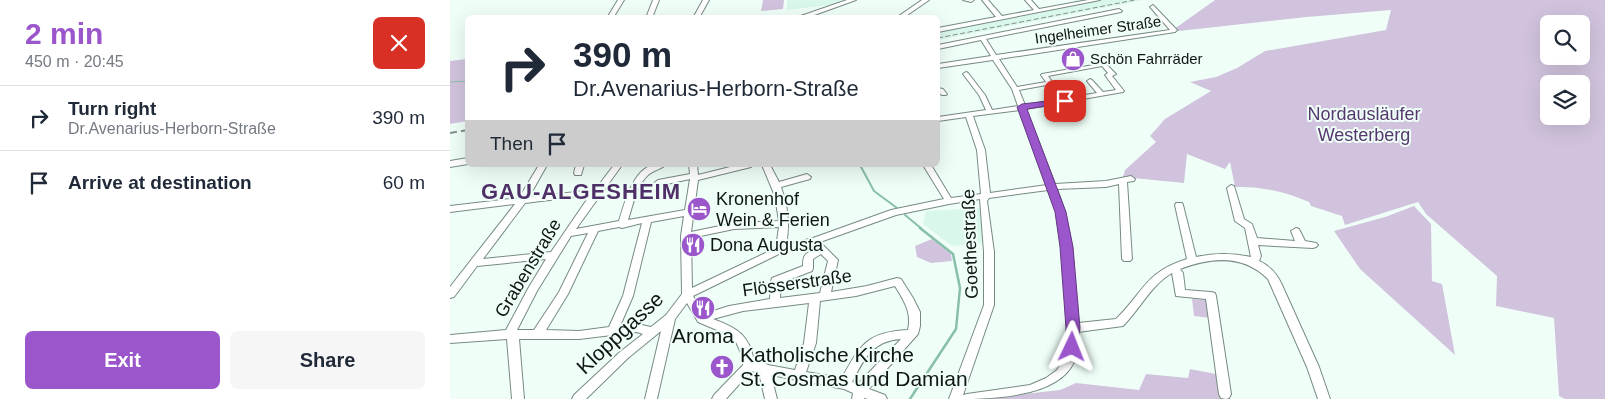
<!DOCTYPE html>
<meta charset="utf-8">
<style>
:root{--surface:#fff;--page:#f6f6f7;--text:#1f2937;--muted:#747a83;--line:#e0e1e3;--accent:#9a56ca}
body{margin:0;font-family:Helvetica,sans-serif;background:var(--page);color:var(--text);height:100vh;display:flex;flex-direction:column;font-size:19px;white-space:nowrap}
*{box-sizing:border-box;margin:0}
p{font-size:16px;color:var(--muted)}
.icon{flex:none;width:28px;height:28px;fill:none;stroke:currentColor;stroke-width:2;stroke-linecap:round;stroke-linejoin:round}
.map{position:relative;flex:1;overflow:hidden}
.side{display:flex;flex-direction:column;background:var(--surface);width:450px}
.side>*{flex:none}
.guide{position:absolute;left:15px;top:15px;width:475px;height:152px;border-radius:8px;box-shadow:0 5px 20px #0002;background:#fff;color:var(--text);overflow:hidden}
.fabs{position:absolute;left:1090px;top:15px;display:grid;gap:10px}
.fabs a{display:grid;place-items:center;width:50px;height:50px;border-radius:8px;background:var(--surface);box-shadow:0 5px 20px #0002;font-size:25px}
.pin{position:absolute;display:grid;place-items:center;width:42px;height:42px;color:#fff;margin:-21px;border-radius:10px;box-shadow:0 2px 8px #0006}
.me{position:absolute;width:55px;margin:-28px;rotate:2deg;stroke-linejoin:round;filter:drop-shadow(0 0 4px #0008)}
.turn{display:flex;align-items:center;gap:18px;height:105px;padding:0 25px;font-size:22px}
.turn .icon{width:65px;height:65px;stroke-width:2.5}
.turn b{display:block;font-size:35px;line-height:42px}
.then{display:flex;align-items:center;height:48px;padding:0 25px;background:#0003;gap:10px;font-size:19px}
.round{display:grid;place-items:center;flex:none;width:52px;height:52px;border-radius:8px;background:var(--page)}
.summary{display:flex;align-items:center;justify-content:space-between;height:85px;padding:0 25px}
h1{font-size:30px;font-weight:700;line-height:38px;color:var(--accent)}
.primary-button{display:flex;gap:10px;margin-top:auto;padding:10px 25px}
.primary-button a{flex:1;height:58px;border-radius:8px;background:var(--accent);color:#fff;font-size:20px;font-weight:700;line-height:58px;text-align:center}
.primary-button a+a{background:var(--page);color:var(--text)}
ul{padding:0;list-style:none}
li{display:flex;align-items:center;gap:15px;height:65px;padding:0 25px;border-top:1px solid var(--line)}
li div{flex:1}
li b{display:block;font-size:19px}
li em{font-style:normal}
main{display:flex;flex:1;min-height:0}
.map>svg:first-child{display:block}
.built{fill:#daf7ec}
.green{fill:#d1c3dd;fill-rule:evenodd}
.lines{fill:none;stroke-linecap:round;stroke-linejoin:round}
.stream-far2{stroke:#88bfab;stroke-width:1}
.stream-far1{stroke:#88bfab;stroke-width:2}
.stream{stroke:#88bfab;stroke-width:2.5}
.minor-casing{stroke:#778a82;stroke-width:2}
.major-casing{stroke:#778a82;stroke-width:2}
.minor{fill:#fff;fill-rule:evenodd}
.major{fill:#fff;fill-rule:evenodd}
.rail-far1{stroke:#84908b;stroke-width:1;stroke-dasharray:5 2.5;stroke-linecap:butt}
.rail{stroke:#84908b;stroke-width:2;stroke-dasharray:7 4;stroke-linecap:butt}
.route{fill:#9a56ca;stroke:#643883}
.labels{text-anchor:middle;stroke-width:4;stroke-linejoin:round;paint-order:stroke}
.far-street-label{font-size:15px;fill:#0f1613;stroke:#effff8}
.far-poi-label{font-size:15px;fill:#0f1613;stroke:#effff8;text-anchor:start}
.park-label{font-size:18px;fill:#56386e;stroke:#effff8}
.poi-label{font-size:18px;fill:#0f1613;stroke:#effff8;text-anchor:start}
.street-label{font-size:18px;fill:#0f1613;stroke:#effff8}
.near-street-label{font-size:21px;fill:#0f1613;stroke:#effff8}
.near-poi-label{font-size:21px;fill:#0f1613;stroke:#effff8}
.district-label{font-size:22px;font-weight:bold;letter-spacing:1px;fill:#4f2f68;stroke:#effff8}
</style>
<main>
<section class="side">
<div class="summary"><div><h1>2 min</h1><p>450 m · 20:45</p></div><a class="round" style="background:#d93025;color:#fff"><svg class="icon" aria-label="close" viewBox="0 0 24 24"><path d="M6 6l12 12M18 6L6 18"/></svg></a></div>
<ul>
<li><svg class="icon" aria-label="right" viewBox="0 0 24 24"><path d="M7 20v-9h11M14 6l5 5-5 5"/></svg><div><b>Turn right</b><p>Dr.Avenarius-Herborn-Straße</p></div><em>390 m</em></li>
<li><svg class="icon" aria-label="arrive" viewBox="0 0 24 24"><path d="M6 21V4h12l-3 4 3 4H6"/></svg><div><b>Arrive at destination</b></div><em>60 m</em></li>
</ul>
<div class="primary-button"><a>Exit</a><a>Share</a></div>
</section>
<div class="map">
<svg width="1155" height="399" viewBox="0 0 1155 399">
<rect width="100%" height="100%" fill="#effff8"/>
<path class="built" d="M337,0H396L379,5L337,10Z
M624,0H693L488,40V31L628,5Z
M530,208L533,243L502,246L473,224L476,211Z"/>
<path class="green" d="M313,0H334L333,9L311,11Z
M765,0H1155V399H1115L1109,396L1104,318L1046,306L1047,276L976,214L968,202L895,225L892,216L861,206L859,202C836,192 810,186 785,187L780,162L775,169L737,154L734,183L673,177L675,170L706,142L700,136L715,119L761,91L740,82L766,77L787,68L815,51L936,30L941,10L857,17L720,32ZM1099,24H1131V56H1099ZM1099,84H1131V116H1099Z
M17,59V121L0,124V61Z
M964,206L981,224L982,281L992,284L1005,355L910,269L884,231L935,217Z
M482,239L501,254L502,261L481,263L467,257L465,246Z
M742,299L759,300L761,318L744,316Z
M740,369L766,374L768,393L773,399H531L610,390L626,383L689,390L696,374L738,378Z"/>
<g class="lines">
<path class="stream-far2" d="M0,82L18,81"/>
<path class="stream-far1" d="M410,165L424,191L447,208
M455,215L472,229"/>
<path class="stream" d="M460,399L506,329L510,288L503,254L470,228"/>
<g class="minor-casing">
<path id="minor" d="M168,0H174L163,18H157Z
M203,0H209L202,18H196Z
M253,0H259L249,18H243Z
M472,0H479L453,18H446Z
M513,0H524L521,2Z
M532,0H538L552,16L584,10L575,0H581L589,9L638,0H650L488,32V28L546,17Z
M703,5L726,29L727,30L725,32L549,59L567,87L596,82L591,75L592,74L655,63L666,74L662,76L674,91L673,92L576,109L605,184L656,181L681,176L685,179L684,181L677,182L682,259L680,261H674L672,259L669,184L656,187L607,189L615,212L622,247L628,323L666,319C694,292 695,272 737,259L725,205L726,203H732L733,205L746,257C765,253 782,253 801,257L795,228L785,221L777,188L781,185L784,186L794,219L802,224L807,238L845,241L841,231L846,228L849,229L855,241L866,243L868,245L866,247L863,248L808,245L811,256L809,261C820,266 827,274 832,285L869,367L880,399H868L857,367L818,279C793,254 761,257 730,269L733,273L735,290L761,292L765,293L766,296L781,394L779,398L776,399L771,398L769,394L756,299L726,296L722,273C701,285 690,309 673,326L628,332C627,341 628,353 624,362C607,399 537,399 499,399L534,305V252L530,199L499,204L446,215L370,242L388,260L381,292L417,286L447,278L451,279L463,298L470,312V326L468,334L419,389L435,395L437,399H418L414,398V399H402L403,393L394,389L321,375L327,399H315L309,373L301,371L276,399H262L264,395L293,365L292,355L286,342L274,333L248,322L237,303L225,319L207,399H195L211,331L178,358L136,399H122L124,395L170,352L193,334L187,332L129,339H69L74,399H62L57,339L0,343V335L56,330L79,287L96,259L27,266L4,297L0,298V287L65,204L0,212V206L69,198L89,165H97L79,197L145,190L164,165H172L126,229L169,221C174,205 183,168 204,165C208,164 212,165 216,165C211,169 204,170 198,175C186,186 183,205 178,220L235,210L240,179L208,186L204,183L208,180L240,174L239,165H247L248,175L288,165H302L301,167L248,180L241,232L284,223L329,221L325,196L312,165H320L329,182L357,174L361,177L360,179L331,187C338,206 340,225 336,245L363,238L441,210L494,199L473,165H481L501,198L531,194L527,150L516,117L488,121V117L536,110L529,95L513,74L516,72L518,73L535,95L542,110L568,106L562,89L543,60L488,68V64L541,56L531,40L488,49V45L669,9L672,11L671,12L536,39L546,55L720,30L701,8L700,7ZM652,66L658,73L655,75L666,90L653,92L642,80L640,79L637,81L647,93L575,105L569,90L602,84L603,83L598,76ZM569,110L597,185L540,193L535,150L523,116ZM598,190L607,212L612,247L618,328L613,360L607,370L596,378L580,385L517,394L513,395L512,398L544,305V252L537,201L539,198ZM140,195L101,252L33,259L75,203ZM234,216L231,236L232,294L216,315L201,327L187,324L170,326L183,296L201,222ZM192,223L173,296L159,327L129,331L96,330L118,294L148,231L169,227L172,228ZM329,227L326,248L242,288L241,238L284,229ZM138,233L109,292L84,330H67L87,291L121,236ZM364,244L363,245L366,249C355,254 353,254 353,266L322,278L321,281L320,299L279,306L254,314L243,296L333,252ZM371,254L378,261L370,293L330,298L331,283L362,271L363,268V259ZM445,286C454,301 462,312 458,330C417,332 410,345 392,378L356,372L366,343L370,301L406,296ZM359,303L354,343L345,370L318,365L313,362H304C300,335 287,328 263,319L293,311ZM451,339L408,384L402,382C414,359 422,341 451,339Z
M488,88L493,89L497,94L496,95H492L488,92Z
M126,165H134L131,175H125L124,173Z"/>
</g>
<g class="major-casing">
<path id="major" d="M397,0H406L356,18H345Z
M18,158V164L0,167V161Z"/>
</g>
<use href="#minor" class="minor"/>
<use href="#major" class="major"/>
<path class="rail-far1" d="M488,38L685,0"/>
<path class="rail" d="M0,133L18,130"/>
</g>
<path class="route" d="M615,99H618V103L577,109L616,212L623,247L630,328L627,351H616L614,347L616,328L610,247L605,212L567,107L572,104Z"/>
<defs>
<g id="shop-disc" transform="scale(1.25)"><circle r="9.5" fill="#9a56ca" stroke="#effff8"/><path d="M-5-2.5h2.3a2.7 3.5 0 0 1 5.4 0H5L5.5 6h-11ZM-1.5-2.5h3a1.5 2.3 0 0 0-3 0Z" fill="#fff"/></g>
<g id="hotel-disc" transform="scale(1.25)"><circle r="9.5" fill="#9a56ca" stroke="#effff8"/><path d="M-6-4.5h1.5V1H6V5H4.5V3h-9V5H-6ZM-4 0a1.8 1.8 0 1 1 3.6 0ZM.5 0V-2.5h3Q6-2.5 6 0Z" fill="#fff"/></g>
<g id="restaurant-disc" transform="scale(1.25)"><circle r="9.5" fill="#9a56ca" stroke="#effff8"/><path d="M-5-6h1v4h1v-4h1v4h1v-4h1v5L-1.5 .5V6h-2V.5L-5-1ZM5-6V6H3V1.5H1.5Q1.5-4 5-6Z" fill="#fff"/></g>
<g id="church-disc" transform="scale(1.25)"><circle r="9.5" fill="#9a56ca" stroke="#effff8"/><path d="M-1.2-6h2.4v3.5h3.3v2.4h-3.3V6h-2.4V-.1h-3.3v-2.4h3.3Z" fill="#fff"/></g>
</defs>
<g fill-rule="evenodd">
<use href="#shop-disc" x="623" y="59"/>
<use href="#hotel-disc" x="249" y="209"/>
<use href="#restaurant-disc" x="243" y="245"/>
<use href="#restaurant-disc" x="253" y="308"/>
<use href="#church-disc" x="272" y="367"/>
</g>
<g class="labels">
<g class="far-street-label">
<text transform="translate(648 30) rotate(-8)" y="5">Ingelheimer Straße</text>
</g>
<g class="far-poi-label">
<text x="640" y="64">Schön Fahrräder</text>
</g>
<g class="park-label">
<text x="914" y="120">Nordausläufer<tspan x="914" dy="21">Westerberg</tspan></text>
</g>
<g class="poi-label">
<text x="266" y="205">Kronenhof<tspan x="266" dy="21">Wein &amp; Ferien</tspan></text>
<text x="260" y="251">Dona Augusta</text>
</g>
<g class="street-label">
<text transform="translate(520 244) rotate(-92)" y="6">Goethestraße</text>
<text transform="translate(78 268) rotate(-59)" y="6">Grabenstraße</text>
<text transform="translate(347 283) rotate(-8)" y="6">Flösserstraße</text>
</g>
<g class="near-street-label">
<text transform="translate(170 333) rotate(-43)" y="7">Kloppgasse</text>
</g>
<g class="near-poi-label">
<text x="253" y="343">Aroma</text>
<text x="290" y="362" text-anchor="start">Katholische Kirche<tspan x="290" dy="24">St. Cosmas und Damian</tspan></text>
</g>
<g class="district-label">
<text x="131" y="199">GAU-ALGESHEIM</text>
</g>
</g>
</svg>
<div class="fabs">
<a><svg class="icon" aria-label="search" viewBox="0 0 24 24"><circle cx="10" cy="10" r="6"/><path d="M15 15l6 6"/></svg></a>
<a><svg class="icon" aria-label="layers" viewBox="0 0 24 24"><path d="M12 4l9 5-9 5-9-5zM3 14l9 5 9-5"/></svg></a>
</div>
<div class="pin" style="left:615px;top:101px;background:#d93025"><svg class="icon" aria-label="arrive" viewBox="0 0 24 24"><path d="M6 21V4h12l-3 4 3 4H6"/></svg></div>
<svg class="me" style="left:622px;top:347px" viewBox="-20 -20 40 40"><path d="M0-17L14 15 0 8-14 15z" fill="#9a56ca" stroke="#fff" stroke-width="4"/></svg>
<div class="guide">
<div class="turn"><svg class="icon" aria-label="right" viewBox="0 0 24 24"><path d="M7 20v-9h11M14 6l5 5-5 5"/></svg><div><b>390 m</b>Dr.Avenarius-Herborn-Straße</div></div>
<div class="then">Then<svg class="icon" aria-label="arrive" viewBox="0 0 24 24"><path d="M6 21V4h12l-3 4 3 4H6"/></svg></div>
</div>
</div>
</main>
